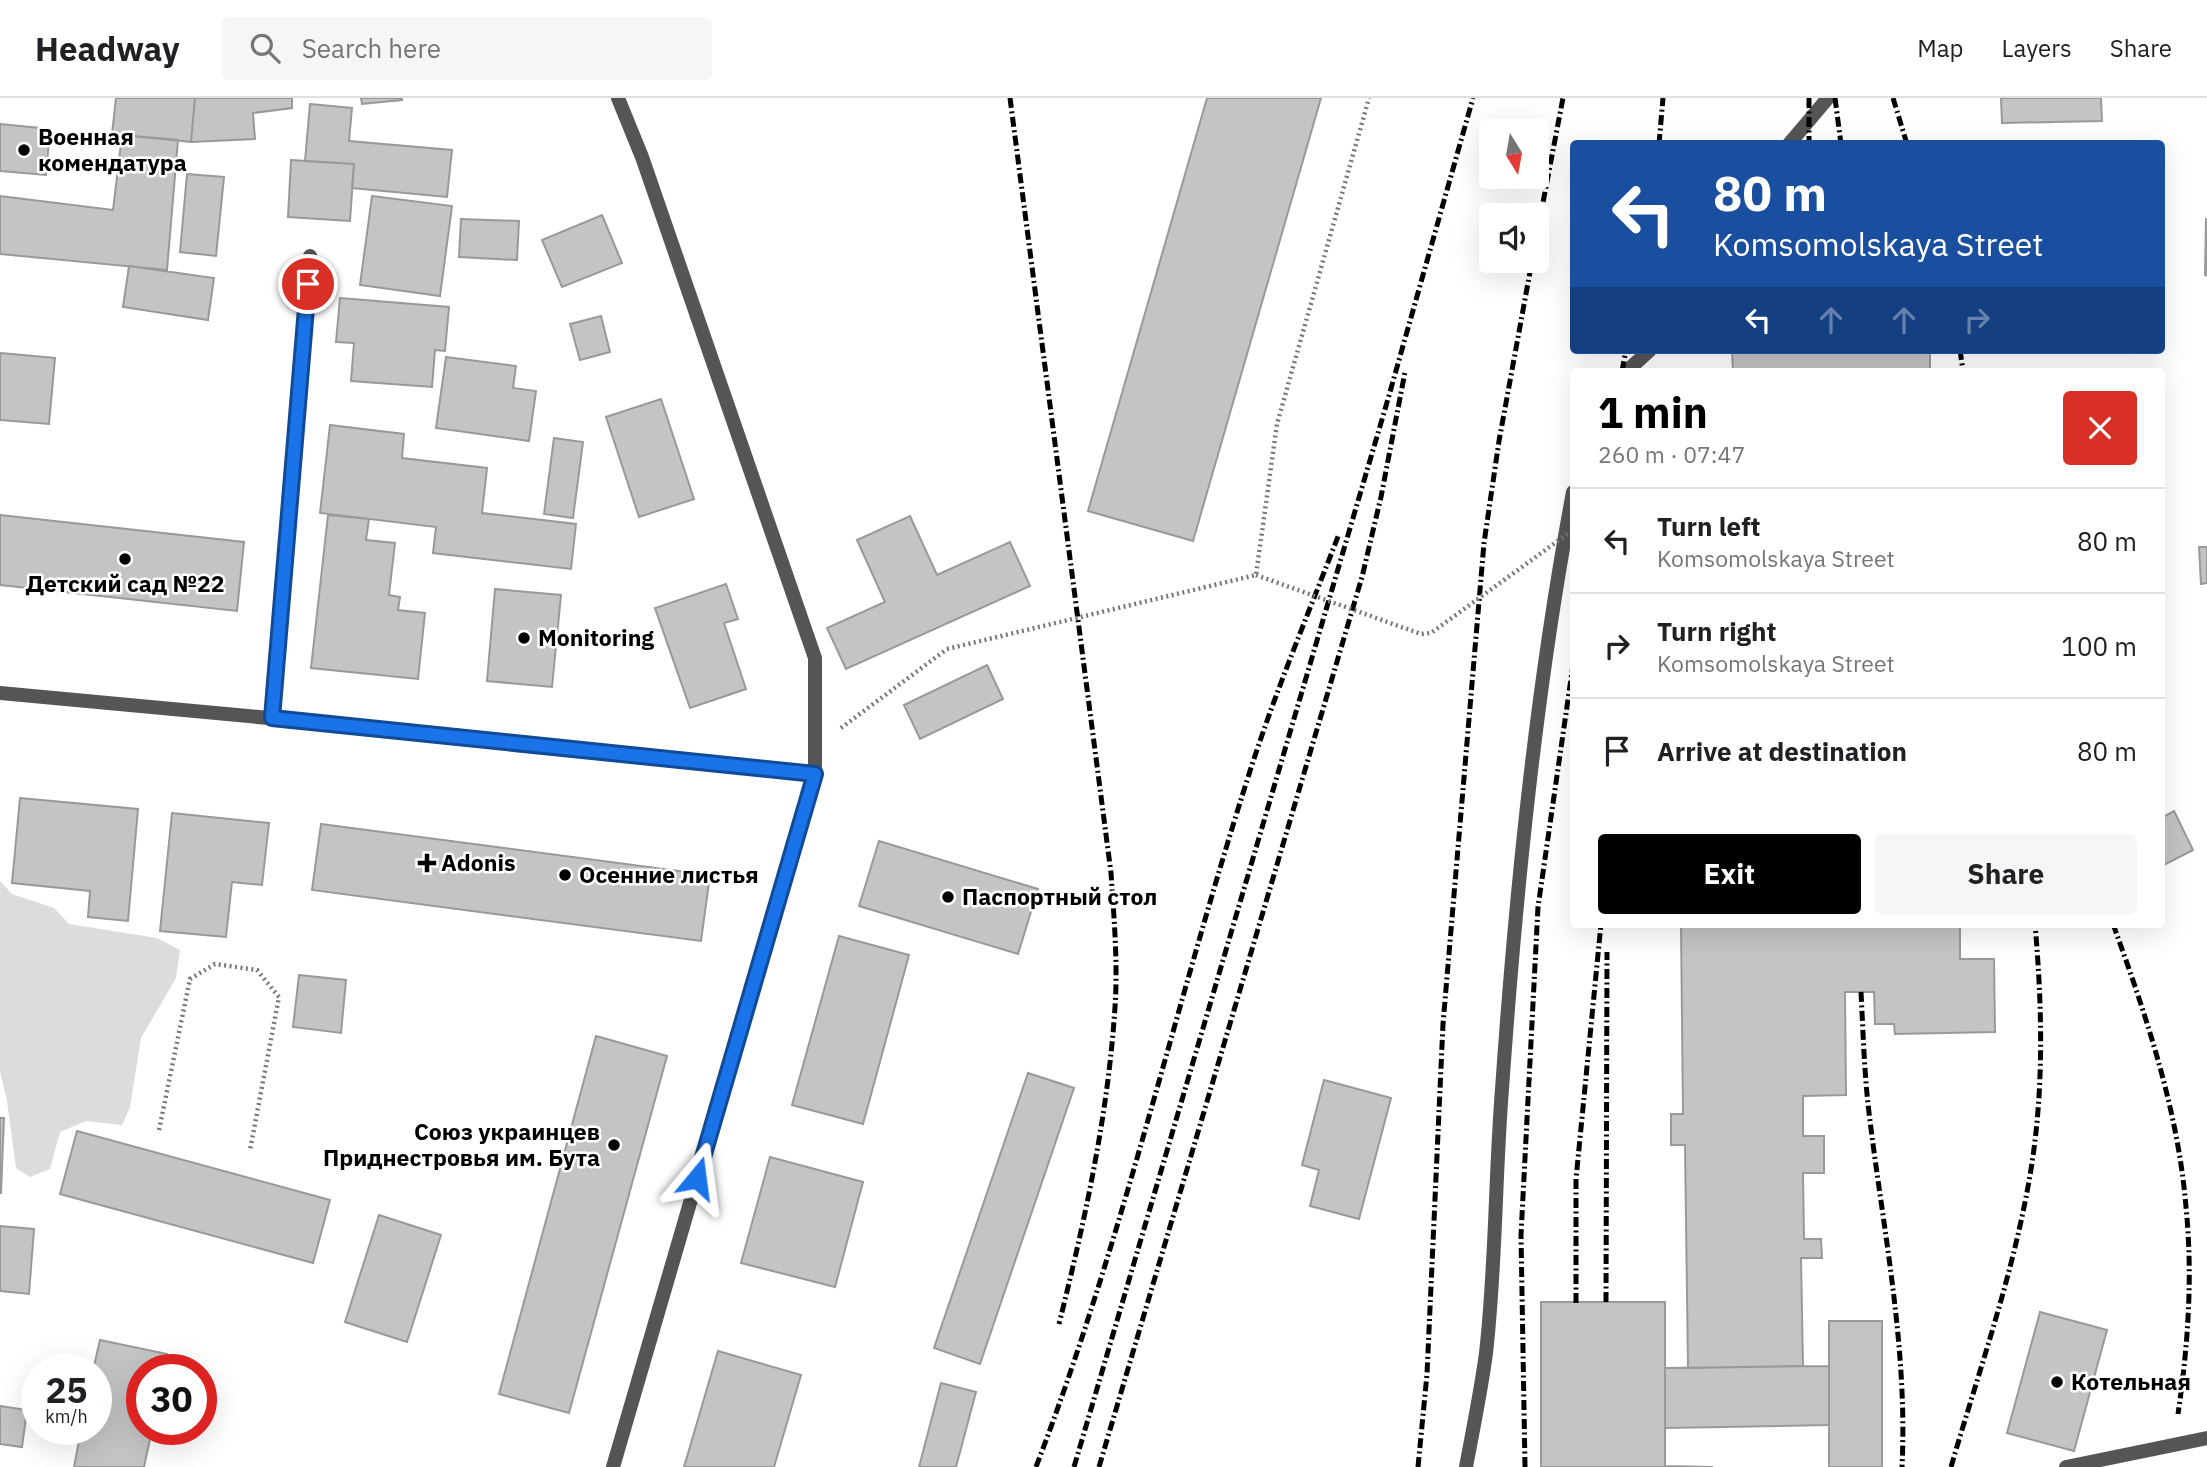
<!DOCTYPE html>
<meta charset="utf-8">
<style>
:root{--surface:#fff;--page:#f6f6f6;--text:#202124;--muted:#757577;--line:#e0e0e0;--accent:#000}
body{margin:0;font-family:"IBM Plex Sans",sans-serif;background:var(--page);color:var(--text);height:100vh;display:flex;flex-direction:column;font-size:26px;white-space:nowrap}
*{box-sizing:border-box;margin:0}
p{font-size:23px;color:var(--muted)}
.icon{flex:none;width:38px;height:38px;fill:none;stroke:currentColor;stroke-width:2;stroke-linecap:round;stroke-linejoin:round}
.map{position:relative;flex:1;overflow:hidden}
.details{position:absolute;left:1570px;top:270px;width:595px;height:560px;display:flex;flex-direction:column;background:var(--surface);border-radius:7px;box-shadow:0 7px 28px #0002}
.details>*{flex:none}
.guide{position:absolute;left:1570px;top:42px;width:595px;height:214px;border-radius:7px;box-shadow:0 7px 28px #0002;background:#1a4fa0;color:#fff;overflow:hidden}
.needle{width:46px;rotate:169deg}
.buttons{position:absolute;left:1479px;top:21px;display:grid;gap:14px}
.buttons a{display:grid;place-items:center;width:70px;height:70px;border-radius:7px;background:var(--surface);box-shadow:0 7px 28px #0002;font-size:35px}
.speed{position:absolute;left:21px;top:1256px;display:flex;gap:14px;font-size:35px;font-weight:700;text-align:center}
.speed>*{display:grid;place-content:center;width:91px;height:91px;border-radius:50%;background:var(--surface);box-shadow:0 7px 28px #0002;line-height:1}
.speed small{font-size:18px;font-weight:400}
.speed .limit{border:10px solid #d22;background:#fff;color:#111}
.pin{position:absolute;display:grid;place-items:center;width:60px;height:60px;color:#fff;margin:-30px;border:4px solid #fff;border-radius:50%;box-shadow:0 2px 7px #0007}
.me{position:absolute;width:77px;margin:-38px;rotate:16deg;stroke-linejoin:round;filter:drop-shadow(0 0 5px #0008)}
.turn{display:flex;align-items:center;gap:24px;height:147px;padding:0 28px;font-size:32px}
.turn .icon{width:91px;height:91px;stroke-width:2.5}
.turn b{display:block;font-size:49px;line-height:60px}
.lanes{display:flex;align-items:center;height:66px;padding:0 28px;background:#0003;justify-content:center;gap:35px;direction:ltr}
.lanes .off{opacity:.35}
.round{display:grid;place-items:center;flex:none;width:74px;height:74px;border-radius:7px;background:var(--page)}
.summary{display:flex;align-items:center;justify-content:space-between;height:119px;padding:0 28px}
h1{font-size:42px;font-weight:700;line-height:52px;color:var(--accent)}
.action{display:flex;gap:14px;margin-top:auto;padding:14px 28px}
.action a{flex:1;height:80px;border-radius:7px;background:var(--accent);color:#fff;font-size:28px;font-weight:700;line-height:80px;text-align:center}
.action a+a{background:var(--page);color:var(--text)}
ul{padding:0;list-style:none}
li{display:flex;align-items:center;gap:21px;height:105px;padding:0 28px;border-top:2px solid var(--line)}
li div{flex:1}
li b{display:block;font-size:26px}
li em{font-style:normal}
header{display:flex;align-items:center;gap:42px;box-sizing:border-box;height:98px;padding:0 35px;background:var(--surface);border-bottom:2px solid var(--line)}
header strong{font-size:33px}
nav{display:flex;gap:38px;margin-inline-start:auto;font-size:24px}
.search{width:490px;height:63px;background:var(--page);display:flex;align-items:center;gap:18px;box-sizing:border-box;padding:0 24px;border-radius:7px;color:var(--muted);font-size:26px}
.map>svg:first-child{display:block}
.green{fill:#dcdcdc}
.building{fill:#c4c4c4;stroke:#999;stroke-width:2}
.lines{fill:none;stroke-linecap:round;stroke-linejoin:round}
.path{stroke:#777;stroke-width:4.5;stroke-dasharray:2 3.5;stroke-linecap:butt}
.lane{stroke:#555;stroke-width:14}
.street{stroke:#555;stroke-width:14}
.rail{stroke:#000;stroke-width:5;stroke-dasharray:10 3.5 2 3.5;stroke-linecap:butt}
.path-bridge{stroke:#777;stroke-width:4.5;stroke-dasharray:2 3.5;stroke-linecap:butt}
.route-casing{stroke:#114b97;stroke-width:18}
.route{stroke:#1a73e8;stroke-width:12}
.poi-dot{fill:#000;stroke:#fff;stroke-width:2.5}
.labels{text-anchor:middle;stroke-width:5;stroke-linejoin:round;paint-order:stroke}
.poi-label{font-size:23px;font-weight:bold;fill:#000;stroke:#fff;text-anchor:start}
</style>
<header>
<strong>Headway</strong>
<div class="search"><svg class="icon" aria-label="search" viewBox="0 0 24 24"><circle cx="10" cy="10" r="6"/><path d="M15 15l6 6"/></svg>Search here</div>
<nav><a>Map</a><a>Layers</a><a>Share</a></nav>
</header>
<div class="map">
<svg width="2207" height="1369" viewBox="0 0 2207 1369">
<rect width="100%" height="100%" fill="#fff"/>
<path class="green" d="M0,783L12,796L54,810L69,826L157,840L180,852L176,880L141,940L130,1009L122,1027L86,1023L60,1034L50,1071L30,1079L16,1070L7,1003L0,973Z"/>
<path class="building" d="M116,0H195L191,44L112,36Z
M195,0H292V10L253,15L255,41L191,44Z
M361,0H402V2L362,6Z
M1207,0H1321L1193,443L1088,413Z
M2001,0H2101L2102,23L2002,25Z
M310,6L352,10L349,43L452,52L447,99L352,90L354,66L305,63Z
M0,26L50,31L46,77L0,73Z
M122,37L178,42L167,172L0,156V98L113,112Z
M291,62L354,66L350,123L288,119Z
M187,76L224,79L216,158L180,154Z
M372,98L452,108L440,198L360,187Z
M602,117L622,165L562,189L542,142Z
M461,121L519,123L517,162L459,159Z
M2206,121H2207V178L2205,177Z
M129,168L214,180L208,222L123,209Z
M340,200L449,209L445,253L435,252L432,289L351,283L354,245L336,244Z
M601,218L610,254L580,262L570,226Z
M1732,252H1930V273H1733Z
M0,255L55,260L49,326L0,322Z
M446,259L516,268L513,290L536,293L529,343L436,330Z
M661,301L694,401L639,419L606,319Z
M330,327L404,336L402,360L487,370L482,415L576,426L571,471L433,455L436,429L320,415Z
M554,340L583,344L573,420L544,416Z
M0,417L244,444L237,513L0,487Z
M328,417L369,421L366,442L395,445L389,497L400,499L398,512L425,515L418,581L311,570Z
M910,418L937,477L1010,444L1030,488L846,571L827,530L885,504L857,442Z
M2199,449H2207V485L2201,486Z
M726,486L738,521L724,525L746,591L690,610L655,510Z
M495,491L561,497L552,589L487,583Z
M987,567L1003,601L920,641L904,607Z
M20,700L138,711L128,823L88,819L90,793L12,785Z
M2174,713L2193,752L2162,768L2161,720Z
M172,715L269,725L262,787L232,784L226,839L160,833Z
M321,726L710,777L701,843L312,792Z
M879,743L1038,791L1018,856L859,808Z
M1681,826H1960V861H1994L1995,934L1895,936L1894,926H1875L1874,894H1845L1846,997L1803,998V1038H1824V1075H1803L1804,1141H1821L1822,1160H1801L1803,1268L1688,1270L1685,1047H1671V1016H1683Z
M839,838L909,857L863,1026L792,1007Z
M299,877L346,882L341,935L293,929Z
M596,938L667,958L569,1315L499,1296Z
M1028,975L1074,990L980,1266L934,1250Z
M1324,982L1391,1000L1359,1121L1310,1108L1319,1072L1302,1067Z
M0,1020H4L1,1095H0Z
M77,1033L330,1102L313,1165L60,1096Z
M770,1059L863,1084L835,1189L741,1165Z
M379,1117L441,1137L407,1244L345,1224Z
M0,1128L34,1131L29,1196L0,1193Z
M1541,1204H1665V1368L1713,1369H1541Z
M2040,1214L2107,1232L2074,1353L2007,1335Z
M1829,1223H1882V1369H1829Z
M100,1242L167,1256L164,1272H142V1332H152L144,1369H74L81,1332H96V1272H93Z
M718,1253L801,1277L774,1369H684Z
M1829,1268V1327L1665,1330V1270Z
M941,1285L976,1294L956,1369H919Z
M0,1308L27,1312L22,1349L0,1346Z"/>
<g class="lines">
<path class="path" d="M841,630L947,551
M159,1032L190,881L215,866L257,872L279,899L250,1052"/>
<path class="lane" d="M1789,46L1828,0
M1627,273L1650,252
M272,620L310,158
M1466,1369C1473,1331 1481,1293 1486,1255C1496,1167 1495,1079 1502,991C1516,791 1536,592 1573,394
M2066,1369L2207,1340"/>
<path class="street" d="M0,595L312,624L815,676
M613,1369L815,676V560L642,59L618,0"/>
<path class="rail" d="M1010,0L1111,775C1114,820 1118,865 1115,909C1108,1017 1085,1122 1059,1226
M1809,0V46
M1835,0L1841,46
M1893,0L1907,46
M1659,46L1663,0
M1536,141L1563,0
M1960,252L1963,273
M1622,273L1626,252
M2113,826C2146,917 2178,1012 2186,1109C2193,1179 2188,1248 2178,1316
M1861,894C1863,931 1864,969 1868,1006C1882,1127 1908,1247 1902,1369
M1606,1204L1607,854
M1576,1205V1081L1601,826
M1036,1369C1123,1142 1176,904 1250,673C1276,592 1309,514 1339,436
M1074,1369L1388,301L1473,0
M1099,1369L1362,479L1381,399L1405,274
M1418,1369L1427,1276L1443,926L1484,445L1499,343L1532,163
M1525,1369L1521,1137L1538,809L1573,567
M1951,1369C1980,1269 2016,1169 2032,1065C2044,986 2042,906 2035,826"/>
<path class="path-bridge" d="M1256,477L1421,536L1431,535L1573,432
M947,551L1256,477L1277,326L1369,0"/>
</g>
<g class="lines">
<g class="route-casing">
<path id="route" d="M308,186L272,620L815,676L697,1080"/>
</g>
<use href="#route" class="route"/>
</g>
<g class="poi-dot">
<circle cx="24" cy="52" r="7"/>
<circle cx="125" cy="461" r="7"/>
<circle cx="524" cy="540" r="7"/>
<path d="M423.5 754.5h7v7h7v7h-7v7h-7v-7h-7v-7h7z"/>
<circle cx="565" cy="777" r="7"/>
<circle cx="948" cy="799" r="7"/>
<circle cx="614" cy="1047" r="7"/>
<circle cx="2057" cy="1284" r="7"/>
</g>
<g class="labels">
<g class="poi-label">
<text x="38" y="47">Военная<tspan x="38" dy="26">комендатура</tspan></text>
<text x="125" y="494" text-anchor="middle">Детский сад №22</text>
<text x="538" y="548">Monitoring</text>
<text x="441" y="773">Adonis</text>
<text x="579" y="785">Осенние листья</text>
<text x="962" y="807">Паспортный стол</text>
<text x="600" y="1042" text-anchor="end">Союз украинцев<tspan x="600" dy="26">Приднестровья им. Бута</tspan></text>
<text x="2071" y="1292">Котельная</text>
</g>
</g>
</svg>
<div class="buttons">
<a><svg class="needle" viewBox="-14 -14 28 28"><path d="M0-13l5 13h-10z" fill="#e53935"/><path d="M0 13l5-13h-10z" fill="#757577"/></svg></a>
<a><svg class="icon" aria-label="sound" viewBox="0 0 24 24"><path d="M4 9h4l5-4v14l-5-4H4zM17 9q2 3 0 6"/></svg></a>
</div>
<div class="speed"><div>25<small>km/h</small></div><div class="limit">30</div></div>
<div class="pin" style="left:308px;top:186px;background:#d93025"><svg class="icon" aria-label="arrive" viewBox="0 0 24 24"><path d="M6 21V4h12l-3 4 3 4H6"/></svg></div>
<svg class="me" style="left:697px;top:1080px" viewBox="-20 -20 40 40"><path d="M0-17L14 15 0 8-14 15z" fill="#1a73e8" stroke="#fff" stroke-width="4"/></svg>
<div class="guide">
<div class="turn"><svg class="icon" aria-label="left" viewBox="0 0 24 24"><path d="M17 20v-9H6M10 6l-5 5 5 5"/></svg><div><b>80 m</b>Komsomolskaya Street</div></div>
<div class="lanes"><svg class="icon" aria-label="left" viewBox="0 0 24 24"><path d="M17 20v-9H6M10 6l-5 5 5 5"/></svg><svg class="icon off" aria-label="ahead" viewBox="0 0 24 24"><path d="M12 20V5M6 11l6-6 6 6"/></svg><svg class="icon off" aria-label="ahead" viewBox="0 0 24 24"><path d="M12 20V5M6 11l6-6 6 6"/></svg><svg class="icon off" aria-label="right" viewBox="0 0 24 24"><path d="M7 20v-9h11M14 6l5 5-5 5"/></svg></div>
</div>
<section class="details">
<div class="summary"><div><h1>1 min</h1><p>260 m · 07:47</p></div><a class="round" style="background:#d93025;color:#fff"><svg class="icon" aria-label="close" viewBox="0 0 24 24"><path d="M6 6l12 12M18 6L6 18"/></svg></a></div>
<ul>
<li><svg class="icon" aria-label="left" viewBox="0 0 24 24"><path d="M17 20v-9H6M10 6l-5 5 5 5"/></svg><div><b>Turn left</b><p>Komsomolskaya Street</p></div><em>80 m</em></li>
<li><svg class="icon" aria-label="right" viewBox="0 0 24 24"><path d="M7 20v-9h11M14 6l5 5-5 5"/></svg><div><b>Turn right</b><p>Komsomolskaya Street</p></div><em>100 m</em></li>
<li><svg class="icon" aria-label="arrive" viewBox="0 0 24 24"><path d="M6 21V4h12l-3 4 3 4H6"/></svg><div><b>Arrive at destination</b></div><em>80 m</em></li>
</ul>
<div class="action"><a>Exit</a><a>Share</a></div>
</section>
</div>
